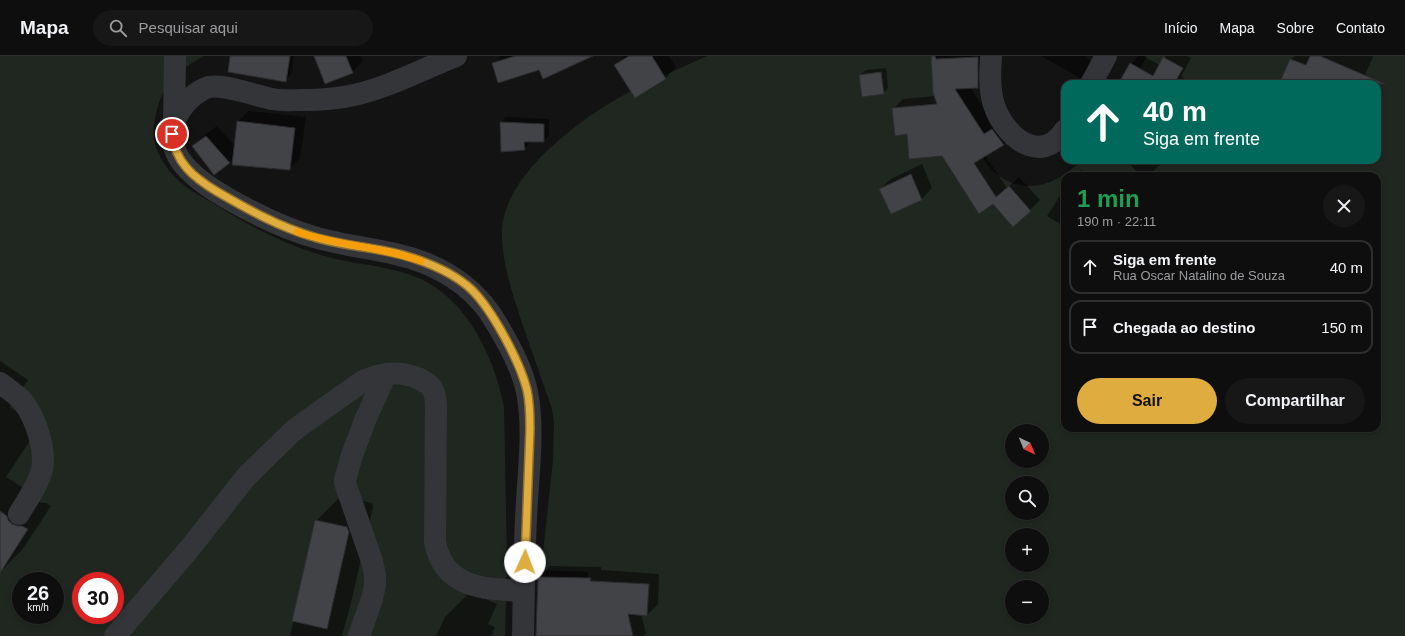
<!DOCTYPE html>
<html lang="pt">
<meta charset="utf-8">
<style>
:root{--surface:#0e0e0f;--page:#171718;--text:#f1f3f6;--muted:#9b9c9e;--line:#2e2e2f;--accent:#dfac40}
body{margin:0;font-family:Arial,sans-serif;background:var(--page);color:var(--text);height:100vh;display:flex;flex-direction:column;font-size:15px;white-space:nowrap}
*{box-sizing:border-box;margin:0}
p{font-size:13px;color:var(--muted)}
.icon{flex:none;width:22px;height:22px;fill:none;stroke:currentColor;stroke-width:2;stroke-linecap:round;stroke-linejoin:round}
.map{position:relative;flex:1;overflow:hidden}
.sheet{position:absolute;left:1061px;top:116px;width:320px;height:260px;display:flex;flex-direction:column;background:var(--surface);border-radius:12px;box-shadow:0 2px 6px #0003,0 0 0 1px var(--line)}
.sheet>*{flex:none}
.top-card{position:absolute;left:1061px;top:24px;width:320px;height:84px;border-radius:12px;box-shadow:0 2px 6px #0003,0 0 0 1px var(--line);background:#00695c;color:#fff;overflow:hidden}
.needle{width:26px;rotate:136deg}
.tools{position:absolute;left:1005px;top:368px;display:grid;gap:8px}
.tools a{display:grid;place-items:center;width:44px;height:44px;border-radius:50%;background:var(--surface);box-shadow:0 2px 6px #0003,0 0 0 1px var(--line);font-size:20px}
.speed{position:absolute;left:12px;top:516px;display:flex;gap:8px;font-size:20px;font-weight:700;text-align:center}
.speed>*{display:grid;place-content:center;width:52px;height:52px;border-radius:50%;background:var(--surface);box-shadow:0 2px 6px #0003,0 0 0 1px var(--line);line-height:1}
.speed small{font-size:10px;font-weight:400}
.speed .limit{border:6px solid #d22;background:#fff;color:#111}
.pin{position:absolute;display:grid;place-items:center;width:34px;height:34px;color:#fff;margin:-17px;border:2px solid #fff;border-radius:50%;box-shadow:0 1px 4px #0007}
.me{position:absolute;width:44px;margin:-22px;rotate:2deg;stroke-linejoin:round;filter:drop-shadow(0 0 3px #0008)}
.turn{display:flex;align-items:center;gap:14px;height:84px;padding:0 16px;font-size:18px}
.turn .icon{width:52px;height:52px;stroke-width:2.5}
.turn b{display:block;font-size:28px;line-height:34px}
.round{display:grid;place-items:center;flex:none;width:42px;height:42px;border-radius:21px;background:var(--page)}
.headline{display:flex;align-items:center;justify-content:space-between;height:68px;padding:0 16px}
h1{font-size:24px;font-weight:700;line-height:30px;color:#1e9e55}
.primary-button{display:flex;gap:8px;margin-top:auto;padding:8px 16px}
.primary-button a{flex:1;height:46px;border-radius:24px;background:var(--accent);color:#111;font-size:16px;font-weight:700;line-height:46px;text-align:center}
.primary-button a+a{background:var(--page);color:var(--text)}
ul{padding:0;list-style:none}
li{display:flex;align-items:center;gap:12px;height:54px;margin:0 8px 6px;padding:0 8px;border:2px solid var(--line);border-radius:12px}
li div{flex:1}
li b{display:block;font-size:15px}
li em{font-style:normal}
header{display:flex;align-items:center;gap:24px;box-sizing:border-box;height:56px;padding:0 20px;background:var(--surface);border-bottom:1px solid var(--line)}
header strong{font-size:19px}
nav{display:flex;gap:22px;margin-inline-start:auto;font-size:14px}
.search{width:280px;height:36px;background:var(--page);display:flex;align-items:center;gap:10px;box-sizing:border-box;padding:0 14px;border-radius:22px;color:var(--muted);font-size:15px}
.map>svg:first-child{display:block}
.green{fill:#202720;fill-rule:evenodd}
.shadow{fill:#0007}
.building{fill:#424347;stroke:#2d2d30}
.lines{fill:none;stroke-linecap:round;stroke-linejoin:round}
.minor{stroke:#343539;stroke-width:22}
.route-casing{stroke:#91702a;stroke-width:10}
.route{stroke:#dfac40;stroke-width:7}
.slow{stroke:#f59e0b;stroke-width:7}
</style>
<header>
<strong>Mapa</strong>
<div class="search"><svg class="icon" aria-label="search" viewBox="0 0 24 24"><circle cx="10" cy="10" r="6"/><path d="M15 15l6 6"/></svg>Pesquisar aqui</div>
<nav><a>Início</a><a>Mapa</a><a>Sobre</a><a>Contato</a></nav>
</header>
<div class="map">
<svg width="1405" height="580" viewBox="0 0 1405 580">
<rect width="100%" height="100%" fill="#131314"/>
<path class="green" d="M0,0H203C172,19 160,31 154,68C151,86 161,107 174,120C184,131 198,139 211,146C246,168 284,189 325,200C361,211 403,209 435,231C474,258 495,306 504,351L507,503L505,580H0ZM21,525H55V559H21ZM81,525H115V559H81Z
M707,0H932C945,31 958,62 976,91C980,97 984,105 989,111C1019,142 1054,132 1082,104H1377V28H1132L1147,0H1405V580H577L588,516L541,514L553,404L554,366L552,353C542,324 532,296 522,267C513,239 503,211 502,182C498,123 576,66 622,40C649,25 679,13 707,0ZM1065,120H1377V372H1065ZM1012,375H1042V405H1012ZM1012,427H1042V457H1012ZM1012,479H1042V509H1012ZM1012,531H1042V561H1012Z"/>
<path class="shadow" d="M231,0H294L291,19L285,24Z
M316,0H361L363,5L352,16Z
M501,0H580L534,1L493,8Z
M625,0H669L676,11L666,22L635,41L615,10Z
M932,0H988V21L978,31H970L994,69L1013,78L1003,88L985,99L1007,132L1019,121L1040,144L1030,154L993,146L942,99L908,77L893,53L903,43L935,40Z
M1041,0H1086L1092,7L1090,11L1080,22Z
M1138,0H1143L1160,9L1166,0H1187L1191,2L1181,21L1194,28H1128L1131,8Z
M1295,0H1371L1373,1L1361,28H1290L1282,25L1291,3Z
M886,12L888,32L883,37L860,19L866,14Z
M248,55L306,61L300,102L289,113L234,102L214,117L194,90L204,80L217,70L235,90L238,66Z
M506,61L549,63V80L543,85H529V88L524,93L501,66Z
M1126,104H1165L1148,120H1141Z
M922,108L932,132L922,143L891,157L880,133L891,123Z
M1081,114L1090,120H1075Z
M1065,132V171L1047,160Z
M0,305L28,324L10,351L39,371L6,421L30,436L36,445L43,447H46L51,450L22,494L0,516Z
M341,440L372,447L373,451L351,547L342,580H290L316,465Z
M550,510L601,511V514L659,518L658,548L647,559L641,558L646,577L643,580H536L539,521Z
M470,536L497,548L488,568L495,571L491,580H436L445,561Z"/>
<path class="building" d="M230,0H290L286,26L228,16Z
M314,0H346L353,17L325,28Z
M515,0H593L543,23L539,14L498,27L492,7Z
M629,0H652L666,23L635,42L614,9Z
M931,0H935L936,3L978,1V32L955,33L984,78L992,73L1004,89L974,107L996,141L1009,130L1031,155L1013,171L993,148L979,158L942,100L909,103L907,78L895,80L892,52L937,48L933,37Z
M1310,0H1320L1385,28H1279L1290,3L1306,9Z
M1163,1L1183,12L1174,28H1118L1130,7L1153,20Z
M881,16L884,38L862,41L859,19Z
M237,65L295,72L290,114L232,109Z
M500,66L544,68V86H524L525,94L501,96Z
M206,80L230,107L214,119L192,90Z
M911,118L922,144L891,158L879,133Z
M0,455L7,460L8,464L12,468L18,470H22L28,473L0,517Z
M315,464L347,471L349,476L327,573L292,565Z
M538,521L591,522L590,525L649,528L647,560L628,558L633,580H536Z"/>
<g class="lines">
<path class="minor" d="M456,0C423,13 389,31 354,39C337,43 320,44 303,44C293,44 282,45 272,43C256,40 220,26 206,32C191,38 177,55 173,70C170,84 175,98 184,109C207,137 279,171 314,181C351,192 390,193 425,207C452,218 473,233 490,257C504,279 522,310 527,336C534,372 529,409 527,445C524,490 524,535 523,580
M991,0C990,16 989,33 994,49C1004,80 1041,111 1065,74
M1091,28L1106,0
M174,67L175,0
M0,327C8,333 18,339 24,347C36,363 46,394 42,414C38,430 27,444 19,458
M115,580L190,492L246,421L294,374L363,325C381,317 401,314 420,323C423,325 428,327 430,330C435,335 436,344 436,350L435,486C444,533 485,533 524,535
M359,580L372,543L375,529V519L372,505L345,427V424L352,399L366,362L386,318"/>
</g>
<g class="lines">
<g class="route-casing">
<path id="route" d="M172,78C175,106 193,121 216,135C247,153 279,171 314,181C343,190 374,191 403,199C427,206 454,217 472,234C493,255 520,306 527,334C530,347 530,360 530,373L525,506"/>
</g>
<use href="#route" class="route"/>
<path class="slow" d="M297,176C337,189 381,191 421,205"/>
</g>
</svg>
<div class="tools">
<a><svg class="needle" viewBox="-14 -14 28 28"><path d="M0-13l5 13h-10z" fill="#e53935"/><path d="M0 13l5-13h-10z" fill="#9b9c9e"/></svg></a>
<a><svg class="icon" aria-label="search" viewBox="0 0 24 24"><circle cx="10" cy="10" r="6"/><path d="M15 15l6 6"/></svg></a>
<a>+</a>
<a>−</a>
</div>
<div class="speed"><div>26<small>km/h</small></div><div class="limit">30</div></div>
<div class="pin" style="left:172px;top:78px;background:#d93025"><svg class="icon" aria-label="arrive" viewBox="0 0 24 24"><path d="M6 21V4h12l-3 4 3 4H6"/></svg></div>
<svg class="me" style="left:525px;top:506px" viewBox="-20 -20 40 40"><circle r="19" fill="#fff"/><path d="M0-13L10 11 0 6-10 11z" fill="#dfac40"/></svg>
<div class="top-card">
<div class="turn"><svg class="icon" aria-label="ahead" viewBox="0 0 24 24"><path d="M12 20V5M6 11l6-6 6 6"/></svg><div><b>40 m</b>Siga em frente</div></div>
</div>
<section class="sheet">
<div class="headline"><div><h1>1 min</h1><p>190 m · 22:11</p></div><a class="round"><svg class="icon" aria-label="close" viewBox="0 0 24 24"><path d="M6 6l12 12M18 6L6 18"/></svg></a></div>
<ul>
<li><svg class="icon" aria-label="ahead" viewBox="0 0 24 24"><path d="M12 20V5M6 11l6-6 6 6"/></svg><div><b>Siga em frente</b><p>Rua Oscar Natalino de Souza</p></div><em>40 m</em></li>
<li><svg class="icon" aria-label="arrive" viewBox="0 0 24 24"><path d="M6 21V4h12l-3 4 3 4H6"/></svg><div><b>Chegada ao destino</b></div><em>150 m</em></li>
</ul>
<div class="primary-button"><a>Sair</a><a>Compartilhar</a></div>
</section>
</div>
